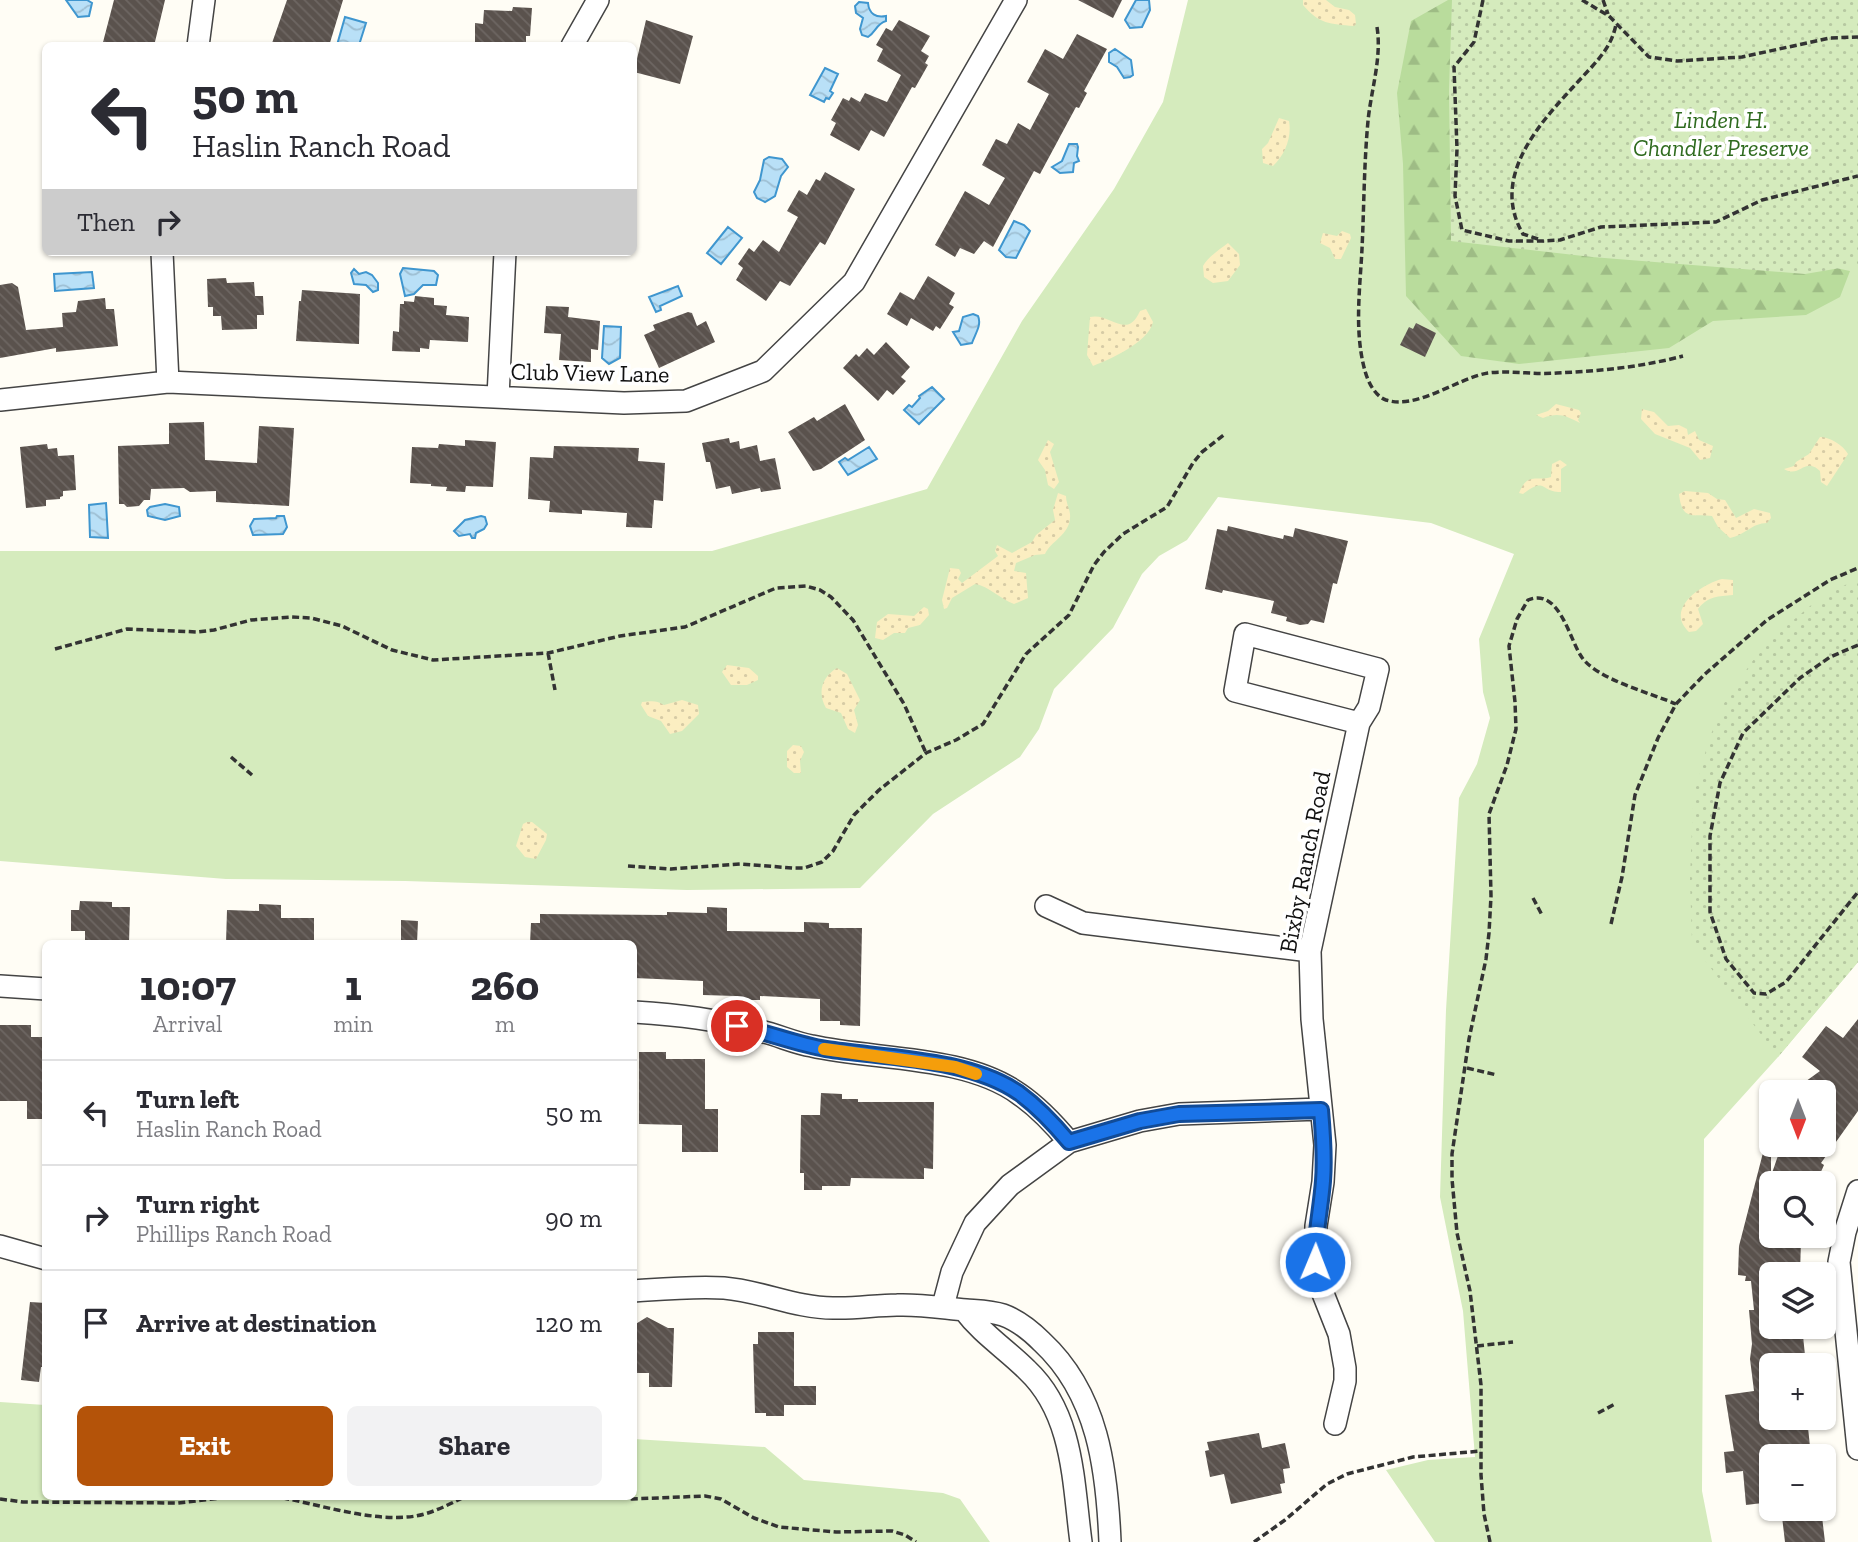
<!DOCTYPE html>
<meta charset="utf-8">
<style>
:root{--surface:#fff;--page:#f2f2f3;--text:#2b2b33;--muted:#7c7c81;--line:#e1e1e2;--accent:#b45309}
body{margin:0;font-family:"Zilla Slab",serif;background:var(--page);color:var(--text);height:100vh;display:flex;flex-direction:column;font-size:26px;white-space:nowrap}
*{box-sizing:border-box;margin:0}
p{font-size:23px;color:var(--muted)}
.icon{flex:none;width:38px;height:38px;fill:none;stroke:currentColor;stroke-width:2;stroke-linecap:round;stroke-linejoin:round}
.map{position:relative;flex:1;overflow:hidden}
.sheet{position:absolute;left:42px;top:940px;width:595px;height:560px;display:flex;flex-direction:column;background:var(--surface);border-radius:10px;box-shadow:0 2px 5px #0004}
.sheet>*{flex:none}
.hud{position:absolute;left:42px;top:42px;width:595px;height:214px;border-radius:10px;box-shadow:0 2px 5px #0004;background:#fff;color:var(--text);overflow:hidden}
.needle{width:46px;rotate:180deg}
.fabs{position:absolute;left:1759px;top:1080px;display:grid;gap:14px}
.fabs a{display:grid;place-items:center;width:77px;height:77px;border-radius:10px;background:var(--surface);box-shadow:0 2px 5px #0004;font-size:35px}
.pin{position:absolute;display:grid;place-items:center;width:60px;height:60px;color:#fff;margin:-30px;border:4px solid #fff;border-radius:50%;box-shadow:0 2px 7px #0007}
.me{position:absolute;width:77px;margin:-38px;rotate:1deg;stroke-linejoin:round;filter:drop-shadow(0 0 5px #0008)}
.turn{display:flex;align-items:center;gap:24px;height:147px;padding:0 35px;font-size:32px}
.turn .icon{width:91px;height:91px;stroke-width:2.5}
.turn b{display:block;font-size:49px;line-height:60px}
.then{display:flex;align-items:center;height:66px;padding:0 35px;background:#0003;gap:14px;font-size:26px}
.eta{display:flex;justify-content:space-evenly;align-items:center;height:119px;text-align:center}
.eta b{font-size:42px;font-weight:700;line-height:49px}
.cta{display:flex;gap:14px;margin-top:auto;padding:14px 35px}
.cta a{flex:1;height:80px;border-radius:10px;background:var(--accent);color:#fff;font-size:28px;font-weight:700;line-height:80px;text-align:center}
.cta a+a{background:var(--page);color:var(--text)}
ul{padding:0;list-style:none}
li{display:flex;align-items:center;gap:21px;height:105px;padding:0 35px;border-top:2px solid var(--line)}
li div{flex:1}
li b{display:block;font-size:26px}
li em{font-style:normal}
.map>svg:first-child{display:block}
.grass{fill:#d5ebbd}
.forest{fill:url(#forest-firs)}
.sand{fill:url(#sand-dots)}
.park{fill:url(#park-dots)}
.water{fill:url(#water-waves);stroke:#3f96cf;stroke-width:2}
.building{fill:url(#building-back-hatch)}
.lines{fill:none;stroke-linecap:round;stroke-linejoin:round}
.minor-casing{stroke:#444;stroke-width:24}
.path{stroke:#333;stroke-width:3.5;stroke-dasharray:7 3.5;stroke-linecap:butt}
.minor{stroke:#fff;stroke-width:21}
.route-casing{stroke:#114b97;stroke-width:18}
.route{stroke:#1a73e8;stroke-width:12}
.slow{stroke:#f59e0b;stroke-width:12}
.labels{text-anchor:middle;stroke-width:7;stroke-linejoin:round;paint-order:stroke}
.park-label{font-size:24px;font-style:italic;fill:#2f6b1f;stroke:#fff}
.street-label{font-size:24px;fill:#111;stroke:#fff}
</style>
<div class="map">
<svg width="1858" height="1542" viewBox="0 0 1858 1542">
<defs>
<pattern id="forest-firs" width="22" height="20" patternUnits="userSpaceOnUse" patternTransform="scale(1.75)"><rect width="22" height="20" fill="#b9dc9c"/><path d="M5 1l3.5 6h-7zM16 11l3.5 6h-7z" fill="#9ebc85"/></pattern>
<pattern id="sand-dots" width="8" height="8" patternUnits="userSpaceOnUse" patternTransform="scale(1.75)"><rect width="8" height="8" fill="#fbeec1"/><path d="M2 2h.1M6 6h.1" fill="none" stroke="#d6cba5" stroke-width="1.8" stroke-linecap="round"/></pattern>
<pattern id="park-dots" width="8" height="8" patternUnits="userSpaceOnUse" patternTransform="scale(1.75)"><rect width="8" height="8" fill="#d5ebbd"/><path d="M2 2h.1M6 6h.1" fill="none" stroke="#b6c8a1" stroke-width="1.8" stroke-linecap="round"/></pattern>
<pattern id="water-waves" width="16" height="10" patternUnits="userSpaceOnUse" patternTransform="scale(1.75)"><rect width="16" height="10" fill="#b9e0f7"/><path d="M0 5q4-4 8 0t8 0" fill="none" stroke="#9ebfd3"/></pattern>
<pattern id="building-back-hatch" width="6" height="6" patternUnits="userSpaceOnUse" patternTransform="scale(1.75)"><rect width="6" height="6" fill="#5a524d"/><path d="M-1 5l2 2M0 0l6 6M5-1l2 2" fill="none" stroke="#6d6662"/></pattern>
</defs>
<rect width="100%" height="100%" fill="#fffdf5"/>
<path class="grass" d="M1188,0H1858V962L1778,1057L1704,1139L1702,1491L1712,1542H1435L1386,1470L1428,1460L1475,1457L1463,1311L1440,1197L1446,1010L1459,798L1477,764L1490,718L1483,692L1479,639L1514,554L1431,523L1218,497L1187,540L1159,556L1142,574L1113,628L1054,689L1039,729L1020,757L933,814L860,888L687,890L405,881L226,879L0,861V551H712L927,489L1022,321L1114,189L1163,102Z
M0,1402L45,1405L46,1496H634V1439L765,1447L804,1480L943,1493L960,1499L990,1542H0Z"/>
<path class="forest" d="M1448,0H1452L1765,253L1850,271L1840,297L1806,315L1713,321L1669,348L1519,364L1461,356L1406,296L1403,164L1397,93L1411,21Z"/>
<path class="sand" d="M1303,0H1326L1335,7L1349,10L1355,15L1356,24L1354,26C1330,24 1319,24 1303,5Z
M1279,118L1289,121C1292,137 1285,155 1273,166L1263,163L1262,149L1268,143Z
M1342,231L1350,234L1351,238L1341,259H1335L1330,248L1320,243L1323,233L1337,236Z
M1228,243L1239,254L1240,265L1228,281L1213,283L1204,277L1203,266C1208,257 1220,249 1228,243Z
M1146,309L1153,322C1148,343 1110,359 1093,366L1087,355L1090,317C1110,312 1127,341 1140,311Z
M1556,404L1579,410L1581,413L1578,420L1580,423C1566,416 1559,412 1543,418L1536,415L1548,411Z
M1642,409L1654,412L1668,426L1679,425L1687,429L1688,435L1695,431L1699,440L1713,446L1710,458L1700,460L1690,448L1655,434L1641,419Z
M1820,437C1830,437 1843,445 1848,454L1827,486L1821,482L1820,471C1804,456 1800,479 1784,469L1794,466L1796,462L1809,454Z
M1048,440L1054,444L1050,452L1059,482L1054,489L1048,485L1045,470L1038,460Z
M1560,460L1567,465L1561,469V492C1540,492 1546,476 1523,494L1519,493C1528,471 1537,482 1551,477L1552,464Z
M1685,491L1708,493L1717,499L1725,500L1736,518L1754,509L1770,513L1771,518L1767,523C1752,523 1745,535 1730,538L1718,527L1712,516C1692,514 1682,521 1679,494Z
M1058,493L1066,496C1066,504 1071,511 1070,518C1069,535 1051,541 1045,554L1035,555L1016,563L1014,571L1026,573L1028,598L1014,604C1000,599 989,586 975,584L952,598L947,608L944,609L942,600L950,568L959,569L961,573L958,579L962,583L998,556L995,551L997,545L1012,553L1032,542L1036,535L1055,520L1053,510Z
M1722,579L1733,580V595C1718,597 1709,595 1698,609L1703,624L1696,631L1689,632C1664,609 1702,584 1722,579Z
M924,607L928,609L929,615L920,625L908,628L905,633H894L883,640L875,638L877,622L888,614L914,616Z
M727,665L749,668L758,676V680L747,685H731L722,672Z
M837,668L847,674L860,700L854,710L858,725L855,733L848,729L841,713L826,708C817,692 822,677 837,668Z
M682,700L698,705L699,714L682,731L670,734L661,721L648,716L641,705L642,702C652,701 656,700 664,705Z
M793,745L801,746L804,752L800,761L801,773H794L787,767V751Z
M527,822H532L547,834L546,840L536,859L525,857L516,846L523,824Z"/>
<path class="park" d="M1452,0H1858V265L1805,274L1592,257L1451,241L1449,91Z
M1858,578V962L1778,1057L1692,943L1690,880L1693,798L1709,739L1726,699L1754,659L1783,629L1816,601Z"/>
<path class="water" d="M66,0H87L92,3L89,16L78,17Z
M1136,0H1149L1150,10L1142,27L1130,28L1125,20Z
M859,2L868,3C869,14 876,18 886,16V21C876,24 876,32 868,37L862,35L860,29L863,18L856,13L855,6Z
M345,17L366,23L359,45H337Z
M1115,49L1131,60L1133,75L1130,77L1124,78L1117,67L1109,62V53Z
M825,68L838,74L830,91L833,93L829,99L826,98L824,102L810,95Z
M1069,144H1077L1078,147L1077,156L1079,161L1074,163L1073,172L1060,173L1052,167L1062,161Z
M769,157L782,159L788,167L781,176L775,196L765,202L757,198L754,192L760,180L764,160Z
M1014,221L1024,225L1030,231L1016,258L1006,257L999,250Z
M728,227L742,238L721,264L707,253Z
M403,268L434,271L438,275L436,285H423L414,294L405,296L400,274Z
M354,269L359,274L366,272L372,275L378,283V290L373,292L366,285L354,284L351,273Z
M92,272L94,288L55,291L54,274Z
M678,286L682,296L660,306L661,310L656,312L649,297Z
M973,314L978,316C982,325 975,334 972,343L961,345L953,332L959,331L963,317Z
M604,326L621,327L620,358L609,364L602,358Z
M932,387L944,399L919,424L904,410L909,405L912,407L920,398L919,396Z
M869,447L877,459L848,475L839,462L845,458L848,460Z
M106,503L108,538L90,537L89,505Z
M165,504L179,507L180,516L165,520L148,516L147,510L150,507Z
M277,516H284L287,527L283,534L253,535L250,526L254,519L276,518Z
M481,516L485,517L487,524L484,529L476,533L475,538H472L470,534L459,536L454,531L465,520Z"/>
<path class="building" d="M114,0H165L154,46H102Z
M287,0H343L329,46H271Z
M1078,0H1122L1113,18Z
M513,7L532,8L530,36H526V45L482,46L475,43V23L483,24L484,10L512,11Z
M646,20L693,36L680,84L634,72Z
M899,20L930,36L921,51L929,56L925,63L928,65L915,88L912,87L884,137L871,130L859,151L830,135L836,123L831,120L843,98L849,101L851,97L860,102L865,93L887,102L901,75L877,61L883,49L876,45L886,28L892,31Z
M1077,34L1107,49L1084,91L1087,93L1079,108L1076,107L1040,174L1034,171L993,247L984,241L974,254L960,248L955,257L935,245L965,191L989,205L1005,178L982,165L996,139L1007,144L1018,123L1030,130L1049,94L1027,82L1045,49L1063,59Z
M825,172L855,189L825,245L820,242L790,286L780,281L766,301L736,280L743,268L738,264L749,248L754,252L763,240L779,252L798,217L787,211L799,190L807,195L816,179L820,181Z
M928,276L955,293L949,304L954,307L940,329L936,326L933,331L911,318L907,326L887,314L900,292L914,300Z
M226,278L227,283L254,282L255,296H263L264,315H257V329L222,330L221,316H213V307H208L207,279Z
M12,283L18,287L26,330L63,327L62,313L76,312L78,301L105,298L106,309H114L118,346L56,352V348L0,358V285Z
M302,290L360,294L359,344L296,341L299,301H301Z
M415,296L434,298V305L447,306L446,315L469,317L468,342L430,340L429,349L420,348V352L392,351L393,331L399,332L400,304H404V301L414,302Z
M546,306L569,307L568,317L600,321L598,350L591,349V362L559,360L561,334L544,333Z
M688,312L692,313L697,326L706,321L715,342L659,368L644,335L655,330L653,325Z
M1416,323L1436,333L1425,357L1400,345L1409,327L1413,329Z
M886,342L910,367L901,377L906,381L893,395L887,390L878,401L843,368L856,354L859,357L867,348L874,355Z
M845,404L865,440L821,469L813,471L788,432L814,417L817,421Z
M204,422L205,460L257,463L259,426L294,428L289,506L216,502V491L190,492L184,488L151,489L150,500H144L139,506L127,507L124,504H119L118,446L169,444V423Z
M729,438L730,443L739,441L740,449L757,445L760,461L775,458L781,489L761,492L760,488L732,494L730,486L716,489L710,462H706L702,443Z
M465,440L496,442L493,487L466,486L465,492L446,491L447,487L431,486V484L410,483L412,447L438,448L439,444L465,446Z
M47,444L48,449L57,448L58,456L74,455L76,490L63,491V496L60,497V499L46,500V506L26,508L20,447Z
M554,446L639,448L638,461L665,463L663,501L654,500L652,528L626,527L627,513L582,510V514L549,512L550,501L528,499L530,457L553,458Z
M1228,526L1283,539L1284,535L1293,537L1295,528L1348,541L1337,584L1333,583L1324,623L1311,620L1308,624L1300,625L1286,621L1287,617L1271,613L1274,601L1223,590L1222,593L1205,589L1217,529L1227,531Z
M80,901L112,902V907H130L129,943H85V931H71V910H79Z
M259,904L281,905V918H314V943H226L227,910L259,911Z
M707,907L727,908V931L804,932V922L829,923V928H862L860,1026L840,1025V1021H820V999L760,996V1000H736V996L703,995V981L634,978V943H530L531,923H540V914L667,915V912L707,913Z
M401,920L418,921L417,943H401Z
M1858,1019V1111L1821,1163L1824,1165L1816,1183H1771V1239L1801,1240L1800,1274H1771V1326H1802L1806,1365H1771V1418H1807L1811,1456H1771V1502L1746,1505L1743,1471L1726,1473L1724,1452L1734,1451L1725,1395L1754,1391L1750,1359L1752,1344L1749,1310H1754L1751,1281H1745L1746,1276L1738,1275L1739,1246L1765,1145L1771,1146V1176L1782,1144H1824V1092H1791L1820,1071L1802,1057L1826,1026L1843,1038Z
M0,1025H31V1037H46V1119H27V1101H0Z
M639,1052H666V1059H705V1109H718V1152H682V1125L639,1124Z
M821,1093L842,1094V1099H858V1102H934L933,1169L924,1168V1179L851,1178L850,1186H822V1190H804V1173H800L801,1115H820Z
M30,1302L46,1303V1367H41L39,1382L21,1380Z
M647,1317L668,1328H674L672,1387H649V1373H634V1325Z
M758,1332H794V1386H816V1405H784V1416H766V1413H755L753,1344H758Z
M1259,1433L1262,1448L1285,1443L1290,1468L1283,1469L1285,1483L1280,1484L1282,1493L1231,1504L1224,1474L1210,1477L1205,1451L1209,1450L1207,1442Z
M1781,1508H1821L1825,1542H1785Z"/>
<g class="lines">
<g class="minor-casing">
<path id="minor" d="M198,46L204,0
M572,46L598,0
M162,252L168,382
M498,397L505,252
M0,400L168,382L624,403L686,401L763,371L854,282L1016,0
M1046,906L1083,923L1310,951
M0,986L46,989
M634,1012C679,1015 716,1019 760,1031C778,1035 794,1043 812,1046C874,1060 966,1055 1019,1094C1038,1107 1054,1124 1069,1142
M1858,1191L1845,1232L1839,1262L1858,1449
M0,1246L46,1259
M634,1291C663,1289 694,1286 724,1288C761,1291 796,1308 833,1308C855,1309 876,1305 897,1305C920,1304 943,1308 966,1310C979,1311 991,1311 1003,1315C1017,1320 1031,1331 1042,1342C1098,1394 1107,1469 1110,1542
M943,1306L952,1272L975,1223L1010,1185L1069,1142L1140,1121L1179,1114L1321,1109
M964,1310C982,1334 1006,1349 1027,1370C1074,1414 1073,1483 1081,1542
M1335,1424L1345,1381V1368L1339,1334L1320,1286L1315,1262L1316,1226L1323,1182L1325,1145L1312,1019L1310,951L1359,723L1235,691L1245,634L1378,669L1369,707L1359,723"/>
</g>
<path class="path" d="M1483,0L1474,42L1454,67L1457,149L1455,196L1462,230L1509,241H1543L1560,240L1601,227L1716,222L1762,200L1858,176
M1582,0L1609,16L1649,57L1677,61L1742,57L1830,38L1858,37
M1603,0L1608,14
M1377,27C1382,58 1371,90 1368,121C1364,164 1364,207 1362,249C1360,288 1354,332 1365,371C1368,382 1375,396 1386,400C1417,410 1458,378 1488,373C1511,370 1534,375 1557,373C1599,371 1642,367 1683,356
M1538,239L1523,234C1490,178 1538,125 1575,85C1592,66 1612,49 1616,24
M1858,645L1830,657L1800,678L1743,733L1720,783L1710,836V912L1726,959L1754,993L1766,994L1786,982L1858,892
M55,649L127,629L198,632L214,630L251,620L292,617L311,618L342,626L392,650L433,660L548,653L620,636L685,627L776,588L806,586L820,590L831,597L853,620L904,704L926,753
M548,653L555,690
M231,757L252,775
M628,866L671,869L740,864L793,868H804L822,862L833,851L854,815L879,790L926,753L956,740L983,724L1026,654L1069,615L1094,565L1104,552L1123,534L1167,507L1193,463L1202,452L1225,434
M1533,898L1542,915
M1611,924L1622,877L1635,795L1658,738L1676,704L1705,674L1767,620L1830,580L1858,568
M1467,1068L1497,1075
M1477,1346L1513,1342
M1598,1413L1615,1404
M272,1496C316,1503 371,1523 416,1516C433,1513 450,1504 466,1496
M610,1496L632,1499L705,1496L721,1499L754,1518L779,1527L836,1532L892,1531L905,1535L916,1542
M0,1499L23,1502L178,1503L239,1496
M1254,1542L1285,1520L1327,1484L1347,1474L1413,1457L1481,1451
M1490,1542L1484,1514L1481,1475V1385L1470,1291L1457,1233L1452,1179V1154L1469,1039L1486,959L1489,933L1491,896L1489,814L1507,765L1516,729L1515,702L1509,646L1517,619L1528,600C1559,587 1569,638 1581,656C1595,679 1651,693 1676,704"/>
<use href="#minor" class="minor"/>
</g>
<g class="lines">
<g class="route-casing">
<path id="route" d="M737,1026C767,1032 796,1044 826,1049C885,1058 968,1058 1019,1093C1038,1107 1054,1124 1069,1142L1140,1121L1179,1114L1321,1110C1323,1133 1325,1157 1323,1181C1321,1208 1315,1234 1315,1262"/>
</g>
<use href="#route" class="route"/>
<path class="slow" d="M824,1049L955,1067L976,1074"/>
</g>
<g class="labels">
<g class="park-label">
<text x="1721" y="128">Linden H.<tspan x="1721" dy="28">Chandler Preserve</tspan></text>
</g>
<g class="street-label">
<text transform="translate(590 373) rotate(1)" y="8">Club View Lane</text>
<text transform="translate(1305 862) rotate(-79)" y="8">Bixby Ranch Road</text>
</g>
</g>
</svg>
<div class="fabs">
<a><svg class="needle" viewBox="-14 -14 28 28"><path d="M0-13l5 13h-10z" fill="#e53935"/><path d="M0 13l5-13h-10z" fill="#7c7c81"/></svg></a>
<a><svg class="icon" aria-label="search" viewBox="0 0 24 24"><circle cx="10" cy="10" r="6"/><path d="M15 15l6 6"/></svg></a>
<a><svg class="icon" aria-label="layers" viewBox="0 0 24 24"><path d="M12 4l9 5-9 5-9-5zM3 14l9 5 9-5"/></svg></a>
<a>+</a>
<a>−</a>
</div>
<div class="pin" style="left:737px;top:1026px;background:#d93025"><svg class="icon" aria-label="arrive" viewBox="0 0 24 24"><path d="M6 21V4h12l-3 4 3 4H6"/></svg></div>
<svg class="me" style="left:1315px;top:1262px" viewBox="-20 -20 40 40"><circle r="17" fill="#1a73e8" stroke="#fff" stroke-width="3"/><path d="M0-11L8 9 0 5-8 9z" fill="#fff"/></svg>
<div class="hud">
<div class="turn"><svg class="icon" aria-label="left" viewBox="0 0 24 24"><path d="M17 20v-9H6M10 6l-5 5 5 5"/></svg><div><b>50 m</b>Haslin Ranch Road</div></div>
<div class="then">Then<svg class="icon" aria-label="right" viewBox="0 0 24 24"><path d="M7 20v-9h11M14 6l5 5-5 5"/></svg></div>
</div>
<section class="sheet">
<div class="eta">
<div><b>10:07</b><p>Arrival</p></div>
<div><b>1</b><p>min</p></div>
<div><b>260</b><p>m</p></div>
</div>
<ul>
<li><svg class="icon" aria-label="left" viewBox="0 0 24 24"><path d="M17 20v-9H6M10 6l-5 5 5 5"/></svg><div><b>Turn left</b><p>Haslin Ranch Road</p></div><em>50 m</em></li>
<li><svg class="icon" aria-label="right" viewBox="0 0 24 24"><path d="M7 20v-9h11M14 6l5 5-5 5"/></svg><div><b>Turn right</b><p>Phillips Ranch Road</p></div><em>90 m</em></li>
<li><svg class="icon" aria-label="arrive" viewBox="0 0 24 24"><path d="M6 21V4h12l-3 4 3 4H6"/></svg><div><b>Arrive at destination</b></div><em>120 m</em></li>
</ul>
<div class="cta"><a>Exit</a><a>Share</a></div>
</section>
</div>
